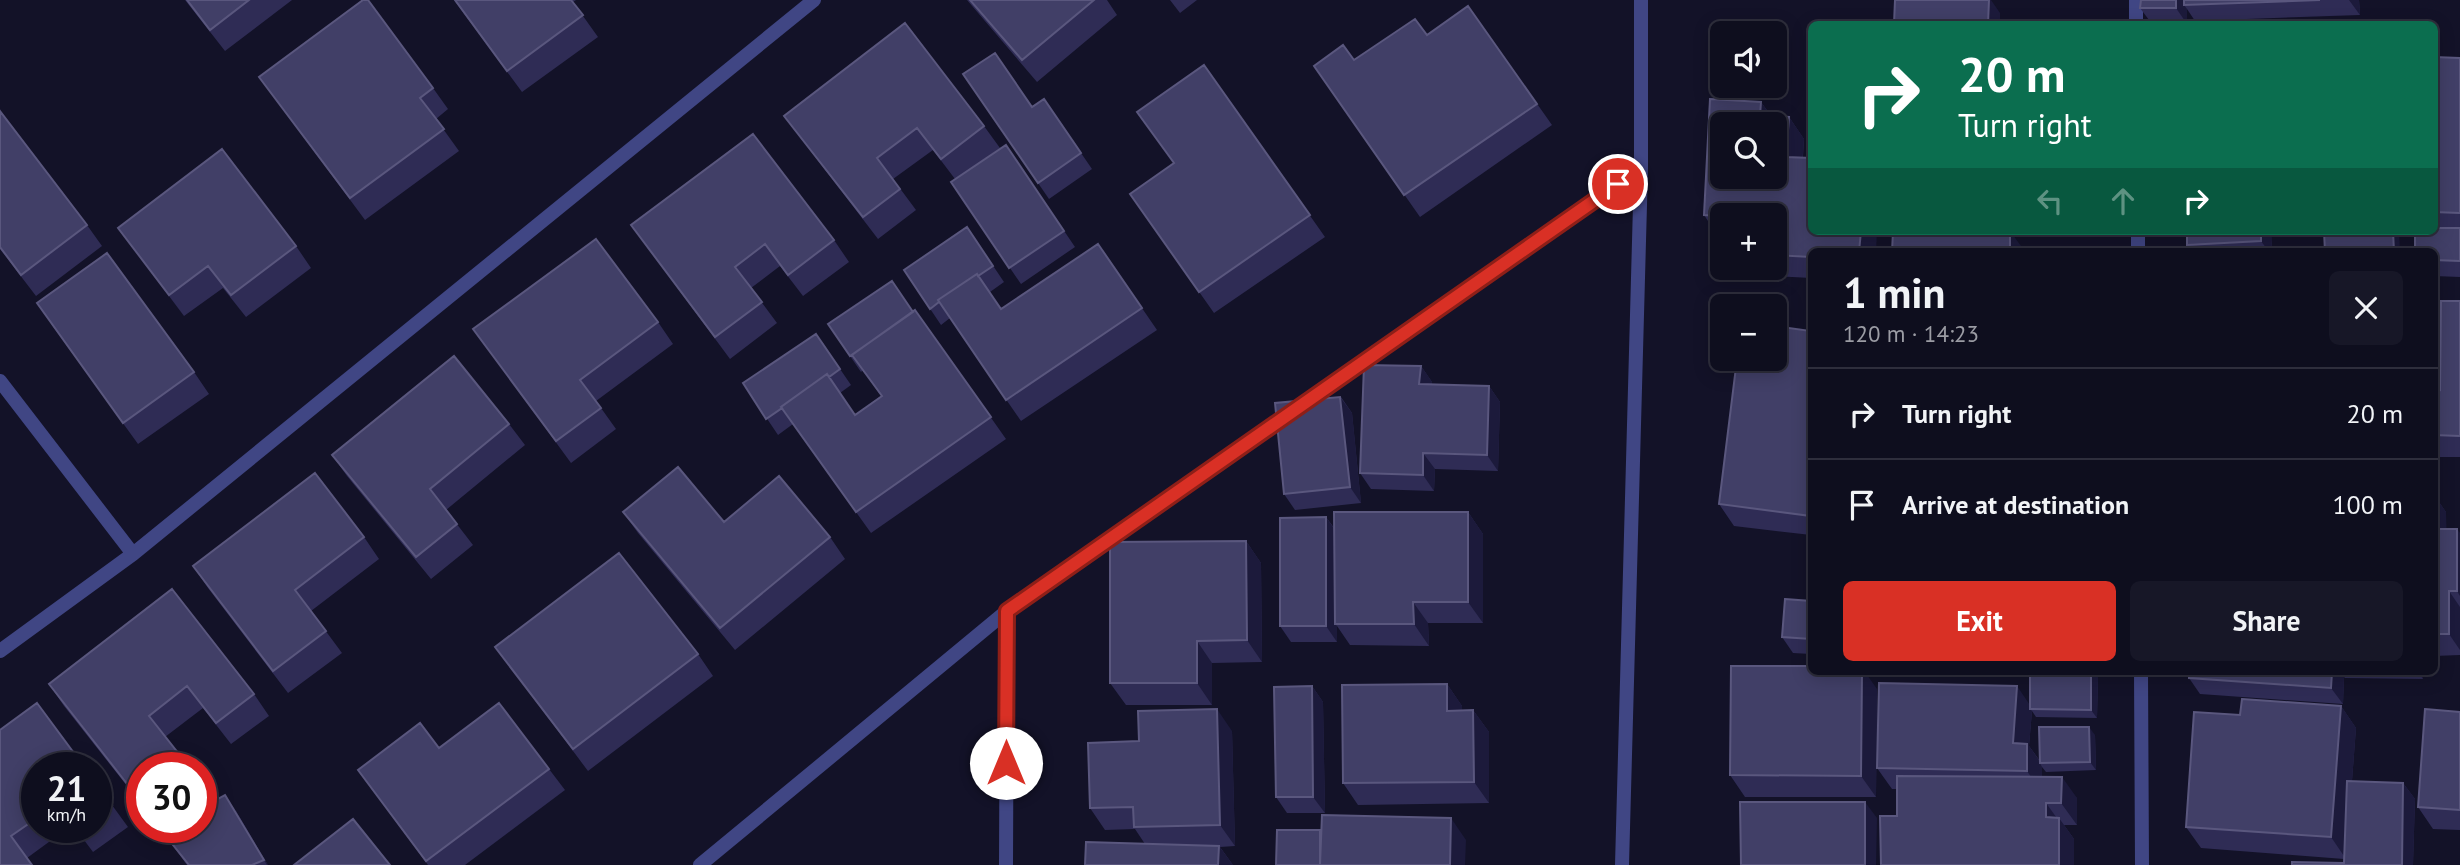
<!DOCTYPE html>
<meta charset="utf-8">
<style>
:root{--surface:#0e0e1e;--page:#171727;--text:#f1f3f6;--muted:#9b9ca4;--line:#2e2e3c;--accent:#d93025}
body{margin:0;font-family:"PT Sans",sans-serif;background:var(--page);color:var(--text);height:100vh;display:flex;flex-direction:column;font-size:26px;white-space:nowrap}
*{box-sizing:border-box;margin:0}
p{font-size:23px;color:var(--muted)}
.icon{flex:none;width:38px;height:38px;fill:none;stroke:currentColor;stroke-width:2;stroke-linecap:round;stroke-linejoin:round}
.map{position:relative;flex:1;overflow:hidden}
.side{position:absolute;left:1808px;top:248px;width:630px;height:427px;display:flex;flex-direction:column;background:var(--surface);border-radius:10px;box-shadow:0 4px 18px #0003,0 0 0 2px var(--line)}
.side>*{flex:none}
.guide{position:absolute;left:1808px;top:21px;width:630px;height:214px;border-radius:10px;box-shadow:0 4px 18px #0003,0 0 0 2px var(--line);background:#0b6e4f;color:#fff;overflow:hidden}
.tools{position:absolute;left:1710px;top:21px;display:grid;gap:14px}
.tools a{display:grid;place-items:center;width:77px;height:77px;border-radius:10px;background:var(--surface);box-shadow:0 4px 18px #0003,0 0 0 2px var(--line);font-size:35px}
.speed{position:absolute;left:21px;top:752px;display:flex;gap:14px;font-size:35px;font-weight:700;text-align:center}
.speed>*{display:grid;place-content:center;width:91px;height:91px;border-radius:50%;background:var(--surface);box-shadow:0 4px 18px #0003,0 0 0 2px var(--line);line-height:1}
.speed small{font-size:18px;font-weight:400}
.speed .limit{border:10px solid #d22;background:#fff;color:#111}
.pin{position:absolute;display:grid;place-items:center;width:60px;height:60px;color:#fff;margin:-30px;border:4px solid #fff;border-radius:50%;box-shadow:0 2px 7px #0007}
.me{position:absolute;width:77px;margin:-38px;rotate:0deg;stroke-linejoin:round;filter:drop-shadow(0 0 5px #0008)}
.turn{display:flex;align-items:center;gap:24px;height:147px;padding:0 35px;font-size:32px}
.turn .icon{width:91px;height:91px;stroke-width:2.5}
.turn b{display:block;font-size:49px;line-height:60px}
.lanes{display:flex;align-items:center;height:66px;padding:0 35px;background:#0003;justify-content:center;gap:35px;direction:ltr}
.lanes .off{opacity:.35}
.round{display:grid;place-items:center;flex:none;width:74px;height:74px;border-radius:10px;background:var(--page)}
.summary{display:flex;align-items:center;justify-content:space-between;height:119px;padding:0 35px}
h1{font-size:42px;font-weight:700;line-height:52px}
.primary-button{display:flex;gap:14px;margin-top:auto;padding:14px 35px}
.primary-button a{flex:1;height:80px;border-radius:10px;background:var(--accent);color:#fff;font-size:28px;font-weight:700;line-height:80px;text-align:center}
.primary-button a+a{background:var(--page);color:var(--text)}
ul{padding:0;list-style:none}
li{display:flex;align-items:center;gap:21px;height:91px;padding:0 35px;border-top:2px solid var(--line)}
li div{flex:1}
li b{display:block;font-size:26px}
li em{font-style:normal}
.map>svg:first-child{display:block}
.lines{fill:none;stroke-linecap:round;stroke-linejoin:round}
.minor{stroke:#404684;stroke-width:14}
.wall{fill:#2f2c55}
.shaded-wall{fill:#1c1a3b}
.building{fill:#413f67;stroke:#5a577e;stroke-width:2;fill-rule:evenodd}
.route-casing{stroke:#8d1f18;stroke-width:18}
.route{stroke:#d93025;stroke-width:12}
</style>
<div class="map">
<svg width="2460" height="865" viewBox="0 0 2460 865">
<rect width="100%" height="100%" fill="#131228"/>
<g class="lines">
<path class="minor" d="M2136,0V24
M2138,231V252
M0,381L133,554
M0,651L133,554L814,0
M2141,672L2142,865
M700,865L1007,611L1641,168
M1006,865L1007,611
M1622,865L1641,168V0"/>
</g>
<path class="wall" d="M185,0H292L225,51Z
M454,0H576L573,2L598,37L522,92Z
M967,0H1107L1117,15L1037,82Z
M1170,0H1197L1180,13Z
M2141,0H2359L2360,15L2219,20L2289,22L2291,24H2210V21H2195L2187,9V24H2152L2140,8Z
M1468,6L1552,125L1420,217L1314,66L1354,60L1427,35Z
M2434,57L2460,58V277L2434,276Z
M1204,65L1325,237L1214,313L1130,194L1174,164Z
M963,74L1032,107L1044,99L1092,169L1049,199Z
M259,77L433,88L448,109L436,119L459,151L365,220Z
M1761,102L1772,117H1789L1804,139L1803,157L1811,252V278L1733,274L1728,268H1774V215H1722V259L1718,252V236L1704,215Z
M0,111L87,225L102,246L36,296L0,249Z
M784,116L984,126L1000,148L980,162L1006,145L1075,247L1021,284L951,182L955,179L933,150L893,179L916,210L878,239L800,137Z
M631,225L834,240L849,262L803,296L780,266L751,288L777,323L730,359Z
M967,227L1004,282L990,292L1001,309L1098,244L1157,330L1021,421L950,318L941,325L904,270Z
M118,228L296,246L311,268L246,317L223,288L184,316Z
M2187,231H2271L2272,252H2192L2187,245Z
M2460,301V457H2434V389L2440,390Z
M915,310L1006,439L871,533L793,424L778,435L743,383L816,334L851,385L840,393L855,415L881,396L863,370L861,372L828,324L913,312Z
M658,322L673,344L596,401L616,429L571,463L473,329Z
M52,325L194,372L209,394L138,444Z
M1811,331V535L1734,526L1719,504Z
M1421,366L1432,382V384L1489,386L1500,402L1498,471L1435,469L1434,491L1371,489L1360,473Z
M1341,397L1352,413L1361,503L1295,510L1284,494Z
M509,424L525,445L446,510L473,545L431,579L347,476L332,455Z
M2434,495L2446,512V529L2460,533V655L2434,656Z
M623,512L724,522L830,537L845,559L735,650L638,533Z
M1468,512L1483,534V623H1428L1429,646L1350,645L1337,626V642H1291L1280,626L1326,517L1335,529Z
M364,537L379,559L311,611L342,653L288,693L208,588L193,566Z
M1246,541L1261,563L1262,662L1212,663V705H1126L1110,683Z
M172,589L254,694L269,716L231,744L203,708L165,737L142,768V805L64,706L49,684Z
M1811,601V654L1793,653L1782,637Z
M495,647L698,654L713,676L588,771Z
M2189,672H2423V679L2345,678L2344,677L2343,704L2200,694L2189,678Z
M2098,677L2097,718L2036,717L2032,711L2029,746L2040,761L2095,735L2096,770L2046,772L2042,767V777L2077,798V825H2064L2074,839L1897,816V789H1892L1877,768Z
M1447,684L1462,706V711L1473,710L1489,732V803L1358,805L1343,783Z
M1312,686L1323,702L1325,813H1287L1276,797Z
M1877,689L1876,797H1745L1730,775Z
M2341,706L2356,728L2352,781L2403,783L2415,799L2413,865H2292L2344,863V859L2201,848L2186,827L2240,715Z
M2460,712V830L2433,829L2418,807Z
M0,730L37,768V828H68L27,858L0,865Z
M1232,731L1235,846L1220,847L1233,865L1145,844L1135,829L1105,830L1090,808L1139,741Z
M439,748L549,769L565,790L465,865H428L358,770Z
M96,783L128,827L93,852L75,828H96Z
M201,784L207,792L201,797Z
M236,811L268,865H187L162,831Z"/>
<path class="shaded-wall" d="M1989,0H1991L2000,13V24H1988Z
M2176,0H2187L2184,5L2187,9V24L2176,8Z
M2349,0H2359L2360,15Z
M1761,102L1776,123L1760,116Z
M1789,117L1804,139L1801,178L1786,157Z
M1861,231H1877L1876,252H1859Z
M2010,231L2021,246V252H2010Z
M2261,231H2271L2272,252H2269L2261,241Z
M2393,231H2399L2400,252H2394Z
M1421,366L1432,382L1431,400L1419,384Z
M1489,386L1500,402L1498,471L1487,455Z
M1340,397L1352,413L1361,503L1350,487Z
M1423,453L1435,469L1434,491L1423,475Z
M2434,495L2446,512L2447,551L2434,533Z
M1468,512L1483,534V623L1468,602Z
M1326,517L1337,533L1335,624L1337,626V642L1326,626Z
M2457,529L2460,533V596L2457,591Z
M1246,541L1261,563L1262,662L1247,640Z
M2449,591L2460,607V650L2449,634Z
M1413,602L1428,623L1429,646L1414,624Z
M1197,641L1212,663V705L1197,683Z
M1862,672H1865L1877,689L1876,797L1861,776Z
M2091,672H2094L2098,677L2097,718L2091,710Z
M2332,672H2341L2344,677L2343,704L2331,688Z
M2418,672H2423V679Z
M1447,684L1462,706L1463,732L1447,711Z
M1312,686L1323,702L1325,813L1313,797Z
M2017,686L2032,708L2030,709L2032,711L2029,746L2041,763H2040L2042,767V793L2027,771L2013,743Z
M2341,706L2356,728L2346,859L2331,837Z
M1217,709L1232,731L1235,846L1220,825Z
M1473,710L1489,732V803L1474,782Z
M2089,727L2095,735L2096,770L2090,762Z
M2062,777L2077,798V825L2061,803Z
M2403,783L2415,799L2413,865H2402Z
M225,795L236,811L268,865H267Z
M1865,802L1877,818L1876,865H1865Z
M2046,803L2059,821V818L2074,839V865H2059L2046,817Z
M1451,818L1466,840L1465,865H1450Z
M1219,846L1233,865H1218Z"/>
<path class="building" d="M187,0H249L210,30Z
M363,0H368L433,88L420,98L444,129L350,198L259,77Z
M455,0H571L583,15L507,71Z
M970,0H1094L1022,60Z
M1895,0H1989L1988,24H1894Z
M2141,0H2176V8H2140Z
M2184,0H2320L2184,5Z
M1468,6L1537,104L1404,195L1314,66L1343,45L1354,60L1415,19L1427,35Z
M2210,20L2289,22V24H2210Z
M905,23L984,126L941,159L917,128L877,158L900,189L863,217L784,116Z
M995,53L1032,107L1044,99L1081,153L1038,183L963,74Z
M2434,57L2460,58V213L2434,212Z
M1204,65L1310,215L1199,292L1130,194L1174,163L1137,112Z
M1710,99L1761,102L1760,116L1789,117L1786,157L1811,158V231H1861L1859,252H1811V257L1774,255V215H1722V253L1718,252L1719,216L1704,215ZM1722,124H1774V177H1722Z
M0,111L87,225L21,275L0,247Z
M753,134L834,240L788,275L765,244L735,267L762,302L715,337L631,225Z
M1006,145L1064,231L1009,268L951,182Z
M222,149L296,246L231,295L208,266L169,295L118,228Z
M967,227L993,266L978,276L977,274L938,300L939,302L930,309L904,270Z
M2434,228H2460V261L2434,260V252H2415V231H2434Z
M1893,231H2010V252H1892Z
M2187,231H2261V241L2187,245Z
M2324,231H2393L2394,252H2325Z
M596,239L658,322L580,380L601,408L556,441L473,329Z
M1098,244L1142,308L1006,400L938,300L977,274L1001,309Z
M107,253L194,372L123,423L37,303Z
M892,281L913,312L850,356L828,324Z
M2441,301H2460V436L2434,435V389L2440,390Z
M915,310L991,417L856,512L781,407L827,374L855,415L882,396L852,355Z
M1774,326L1811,331V516L1719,504L1737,359H1774Z
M816,334L840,369L829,377L827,374L781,407L782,408L766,419L743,383Z
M454,356L509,424L430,489L457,524L416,557L332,455Z
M1364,365L1421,366L1419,384L1489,386L1487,455L1423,453V475L1360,473Z
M1340,397L1350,487L1284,494L1275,403Z
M678,467L724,522L779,476L830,537L720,628L623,512Z
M315,473L364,537L295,590L326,631L273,671L193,566Z
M1334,512H1468V602H1413L1414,624H1335Z
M1326,517V626H1280V518Z
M2434,529H2457V591H2449V634H2434Z
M1246,541L1247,640L1197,641V683H1110V542Z
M619,553L698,654L573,749L495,647Z
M172,589L254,694L216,723L187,686L149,716L190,768H142V803L49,684Z
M1785,599L1811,601V639L1782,637Z
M1731,666H1811V672H1862L1861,776L1730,775Z
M2030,672H2091V710L2030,709Z
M2189,672H2332L2331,688L2189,678Z
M1879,683L2017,686L2013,743L2027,744V771L1877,768Z
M1447,684V711L1473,710L1474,782L1343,783L1342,685Z
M1312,686L1313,797H1276L1274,687Z
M2242,699L2341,706L2331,837L2186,827L2194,712L2240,715Z
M37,703L85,768H37V818L11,836L32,865H0V730Z
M499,703L549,769L426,861L358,770L420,723L439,748Z
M1217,709L1220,825L1134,827L1133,807L1090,808L1088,743L1139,741L1138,711Z
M2425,709L2460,712V810L2418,807Z
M2039,727H2089L2090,762L2040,763Z
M1897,776L2062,777L2061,803H2046V817L2059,818V865H1881L1880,816H1897Z
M2347,781L2403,783L2402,865H2292V862L2344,863Z
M96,783L112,805L96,817Z
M225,795L264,860L252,865H189L162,831L168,828H201V808Z
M1740,802H1865V865H1741Z
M1322,815L1451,818L1450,865H1320Z
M353,819L390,865H294Z
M1277,830H1320V865H1276Z
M1086,842L1219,846L1218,865H1085Z"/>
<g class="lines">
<g class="route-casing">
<path id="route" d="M1006,763L1007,611L1618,184"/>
</g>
<use href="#route" class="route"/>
</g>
</svg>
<div class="tools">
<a><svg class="icon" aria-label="sound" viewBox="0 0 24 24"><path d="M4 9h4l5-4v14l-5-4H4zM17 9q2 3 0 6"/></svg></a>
<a><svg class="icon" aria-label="search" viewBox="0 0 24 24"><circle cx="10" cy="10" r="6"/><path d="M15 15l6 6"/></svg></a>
<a>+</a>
<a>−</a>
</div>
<div class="speed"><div>21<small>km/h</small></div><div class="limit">30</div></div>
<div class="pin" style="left:1618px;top:184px;background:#d93025"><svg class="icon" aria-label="arrive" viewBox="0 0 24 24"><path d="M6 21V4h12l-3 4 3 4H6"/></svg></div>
<svg class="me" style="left:1006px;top:763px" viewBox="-20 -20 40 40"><circle r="19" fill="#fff"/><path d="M0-13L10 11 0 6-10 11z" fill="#d93025"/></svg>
<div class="guide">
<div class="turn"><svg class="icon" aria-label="right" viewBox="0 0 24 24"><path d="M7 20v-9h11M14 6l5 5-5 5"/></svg><div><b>20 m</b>Turn right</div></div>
<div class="lanes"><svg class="icon off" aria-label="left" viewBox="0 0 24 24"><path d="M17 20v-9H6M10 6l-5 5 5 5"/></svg><svg class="icon off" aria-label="ahead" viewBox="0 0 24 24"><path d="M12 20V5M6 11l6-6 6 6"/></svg><svg class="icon" aria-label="right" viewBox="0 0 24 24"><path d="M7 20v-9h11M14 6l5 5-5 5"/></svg></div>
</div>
<section class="side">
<div class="summary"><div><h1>1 min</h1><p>120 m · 14:23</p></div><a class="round"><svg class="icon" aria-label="close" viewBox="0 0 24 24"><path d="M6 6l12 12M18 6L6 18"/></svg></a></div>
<ul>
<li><svg class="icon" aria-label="right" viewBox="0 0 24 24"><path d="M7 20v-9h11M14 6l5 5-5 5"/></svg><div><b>Turn right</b></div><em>20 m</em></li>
<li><svg class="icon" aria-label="arrive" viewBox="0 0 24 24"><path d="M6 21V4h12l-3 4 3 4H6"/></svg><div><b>Arrive at destination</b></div><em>100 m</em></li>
</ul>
<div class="primary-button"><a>Exit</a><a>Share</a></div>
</section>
</div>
